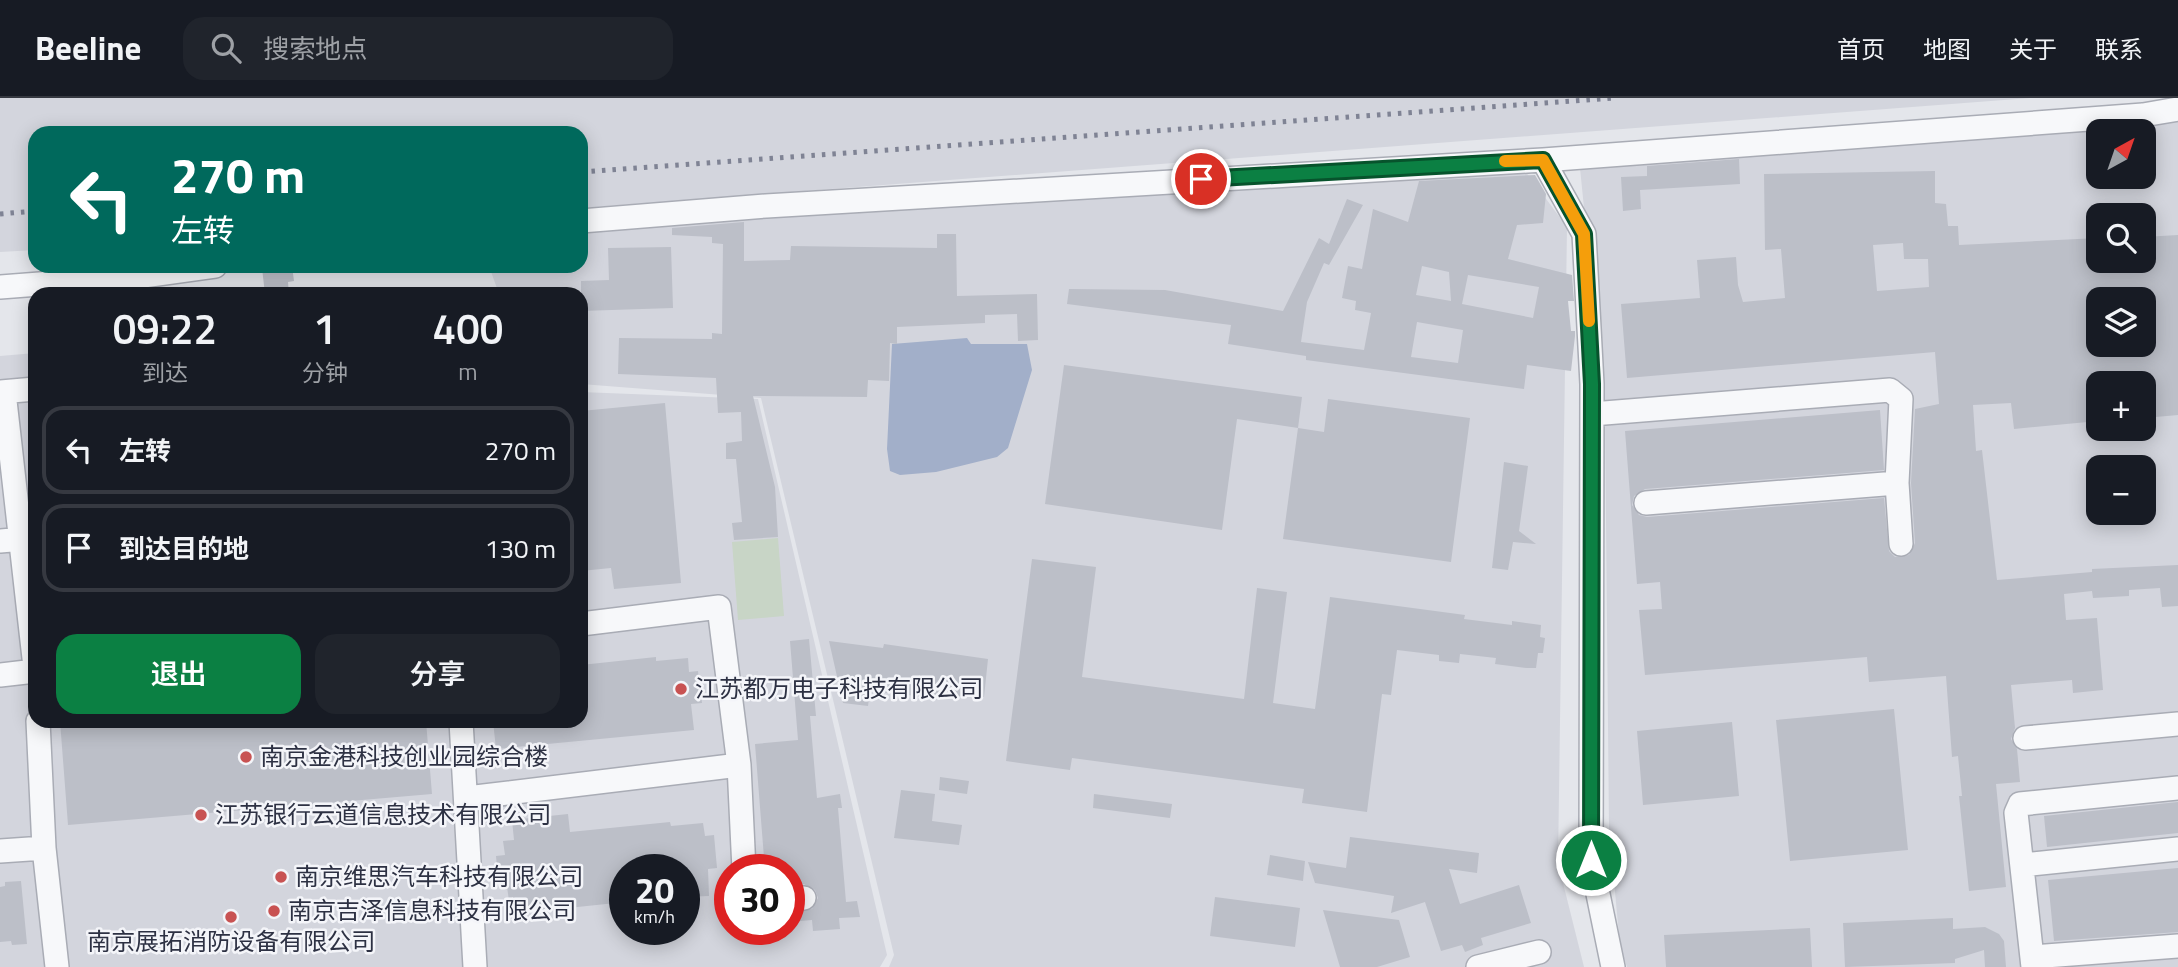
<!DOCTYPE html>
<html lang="zh">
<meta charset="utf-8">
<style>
:root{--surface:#171b24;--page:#20242c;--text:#f1f3f6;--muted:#9ea1a6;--line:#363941;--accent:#0b8043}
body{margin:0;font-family:"Titillium Web","Noto Sans SC",sans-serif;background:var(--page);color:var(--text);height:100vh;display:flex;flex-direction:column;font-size:26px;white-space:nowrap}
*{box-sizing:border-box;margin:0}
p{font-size:23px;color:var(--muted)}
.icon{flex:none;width:38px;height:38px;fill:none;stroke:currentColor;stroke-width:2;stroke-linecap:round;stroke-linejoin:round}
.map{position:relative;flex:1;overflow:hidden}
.drawer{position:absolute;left:28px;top:189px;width:560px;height:441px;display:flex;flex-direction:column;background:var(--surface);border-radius:21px;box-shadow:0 4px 18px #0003}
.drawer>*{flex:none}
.top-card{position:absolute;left:28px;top:28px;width:560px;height:147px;border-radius:21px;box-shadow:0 4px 18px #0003;background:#00695c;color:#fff;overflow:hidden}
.needle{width:46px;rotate:40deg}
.tools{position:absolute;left:2086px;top:21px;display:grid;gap:14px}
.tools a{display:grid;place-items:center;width:70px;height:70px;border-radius:14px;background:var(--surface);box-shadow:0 4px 18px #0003;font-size:35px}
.speed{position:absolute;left:609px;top:756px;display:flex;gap:14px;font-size:35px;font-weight:700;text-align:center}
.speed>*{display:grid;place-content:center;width:91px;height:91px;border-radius:50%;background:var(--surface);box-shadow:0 4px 18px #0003;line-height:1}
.speed small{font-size:18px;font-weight:400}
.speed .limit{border:10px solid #d22;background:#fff;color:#111}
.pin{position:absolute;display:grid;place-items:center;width:60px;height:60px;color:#fff;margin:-30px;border:4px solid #fff;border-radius:50%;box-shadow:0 2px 7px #0007}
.me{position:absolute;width:77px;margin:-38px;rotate:0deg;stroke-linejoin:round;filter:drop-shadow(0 0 5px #0008)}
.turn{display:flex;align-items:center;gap:24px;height:147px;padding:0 28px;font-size:32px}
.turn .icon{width:91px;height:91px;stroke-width:2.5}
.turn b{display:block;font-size:49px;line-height:60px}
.eta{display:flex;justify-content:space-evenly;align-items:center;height:119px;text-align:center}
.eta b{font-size:42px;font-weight:600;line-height:49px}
.cta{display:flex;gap:14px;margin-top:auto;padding:14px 28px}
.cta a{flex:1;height:80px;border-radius:21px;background:var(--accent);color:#fff;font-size:28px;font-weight:600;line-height:80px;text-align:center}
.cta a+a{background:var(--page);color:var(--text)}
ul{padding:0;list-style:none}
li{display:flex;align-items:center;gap:21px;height:88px;margin:0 14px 10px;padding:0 14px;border:4px solid var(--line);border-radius:21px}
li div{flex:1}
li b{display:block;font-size:26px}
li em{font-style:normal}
header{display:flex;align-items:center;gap:42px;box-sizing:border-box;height:98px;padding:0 35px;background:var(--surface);border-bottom:2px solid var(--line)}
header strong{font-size:33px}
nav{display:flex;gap:38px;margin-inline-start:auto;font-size:24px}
.search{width:490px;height:63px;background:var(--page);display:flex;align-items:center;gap:18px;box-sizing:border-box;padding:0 24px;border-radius:21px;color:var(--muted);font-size:26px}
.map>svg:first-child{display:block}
.built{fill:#d3d5dd;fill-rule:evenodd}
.green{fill:#c8d5c6}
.water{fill:#a2afc9}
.building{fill:#bcbfc8;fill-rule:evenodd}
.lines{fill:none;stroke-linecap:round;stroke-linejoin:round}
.minor-casing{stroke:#a9acb5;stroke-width:26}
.minor{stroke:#f7f8fa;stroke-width:23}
.rail{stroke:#7f8394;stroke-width:5;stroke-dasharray:3.5 7;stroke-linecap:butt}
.route-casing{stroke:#07532c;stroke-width:18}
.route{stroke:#0b8043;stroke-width:12}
.slow{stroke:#f59e0b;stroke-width:12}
.poi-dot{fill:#c85252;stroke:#f4f5f9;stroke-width:2.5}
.labels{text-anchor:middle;stroke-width:5;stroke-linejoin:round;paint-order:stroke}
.poi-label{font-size:24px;fill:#2d3143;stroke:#f4f5f9;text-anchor:start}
</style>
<header>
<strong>Beeline</strong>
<div class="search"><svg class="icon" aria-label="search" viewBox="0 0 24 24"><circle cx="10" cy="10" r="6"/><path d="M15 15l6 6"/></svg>搜索地点</div>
<nav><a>首页</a><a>地图</a><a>关于</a><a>联系</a></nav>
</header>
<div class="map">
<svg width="2178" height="869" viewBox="0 0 2178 869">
<rect width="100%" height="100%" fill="#e4e6eb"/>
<path class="built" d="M0,0H2030L581,110V35H35V152L0,154Z
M2178,15V869H1627L1620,848L1609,729L1605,320L1579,60ZM2098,33H2144V79H2098ZM2098,117H2144V163H2098ZM2098,201H2144V247H2098ZM2098,285H2144V331H2098ZM2098,369H2144V415H2098Z
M1526,74L1567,129L1558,765L1584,869H889L894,857L761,300L581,286V196H499L489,168H581V126Z
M35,255V623H581V294L758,301L887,857L880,869H0V258ZM625,772H684V831H625ZM730,772H789V831H730Z"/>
<path class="green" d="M778,440L784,518L738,522L732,444Z"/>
<path class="water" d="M967,240L971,246H1027L1032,272L1008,350L997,359L936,374L900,377L890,373L887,351L892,246Z"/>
<path class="building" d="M1739,61L1740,86L1640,92L1641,111L1623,113L1621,79L1647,78V68Z
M1935,73V105L1946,106L1948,128H1958L1959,147L2098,140V163H2144V139L2178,137V317L2144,320V285H2098V323L2014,331L2011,305L1973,307L1976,353L1982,352L1997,482L2092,474V471L2178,467V508L2162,509L2160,490L2129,492V498L2093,500L2092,493L2064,496L2066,522L2097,520L2103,592L2073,595L2072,582L2011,587L2015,630L2011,641L2017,651L2020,684L1996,686L2006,789L1969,793L1959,698H1962L1958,658L1952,659L1946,578L1869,584L1867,559L1645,577L1639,512L1662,511L1660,484L1637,486L1625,333L1880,312L1884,372L1645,391L1634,398L1632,407L1639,417L1647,419L1884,400L1889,453L1895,459L1909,457L1915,445L1911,385L1915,311L1939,306L1935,254L1627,280L1621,206L1700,200L1697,162L1736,159L1738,187L1743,204L1785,200L1781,151L1765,152L1764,76ZM1903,145L1904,161H1928L1929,189L1877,193L1873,147ZM2098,201H2144V247H2098Z
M1535,77L1546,96L1543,125L1517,127L1508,161L1572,177L1574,203H1568L1571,233H1575V238L1571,273L1527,267L1524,291L1306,262V258L1228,246L1231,227L1067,206L1069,191L1165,192L1283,213L1319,140L1329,146L1347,101L1363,107L1329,167L1324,165L1307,204L1301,244L1364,252L1371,215L1355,212L1356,203L1342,200L1348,168L1362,171L1373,111L1408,124L1419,83ZM1422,168L1449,174L1451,203L1416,197ZM1468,177L1539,189L1533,220L1462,206ZM1417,224L1463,232L1458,265L1411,259Z
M744,124V163L790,162L791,148L937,150V136H956L957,198L1037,196L1038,242L1018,243L1017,216L985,217V225L897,229V246L890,245L889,283L868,282L867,299L753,298L775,389L778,439L734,442L732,425L742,424L736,361H726V345L742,343L741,314L718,315L716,280L618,276L619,240L712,241V235L722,236L723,146L712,145V139L672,137V130Z
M671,149L673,210L581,213V183L609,182L608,150Z
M292,168L294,183L288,184L289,196H265L262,170Z
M1064,267L1302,299L1298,330L1237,321L1222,432L1045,406Z
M1328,301L1470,320L1451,464L1283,441L1298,330L1324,334Z
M665,305L681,485L614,491L611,470L581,473V313Z
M1504,364L1528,368L1519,433L1536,446L1513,444L1508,472L1492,470Z
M1032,461L1096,469L1082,579L1244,601L1257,490L1287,494L1273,605L1315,611L1330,499L1465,517L1464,521L1512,527V523L1541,527L1540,539L1545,540L1543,555H1538L1536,570H1527L1495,566L1496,560L1460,556L1459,565L1439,563V557L1397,552L1391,597L1382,596L1367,714L1302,705L1304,691L1072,660L1070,672L1006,663Z
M809,541L816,618H810L817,700L840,696L842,710H838L846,804L857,803L860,819L839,820L840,831L813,833L812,822L789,824V815L812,811L818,800L815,792L804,786L789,787V772H765L755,646L798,642L790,543Z
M829,543L883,550L884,546L988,561L984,599L945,598V601L870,593L868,608L843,605Z
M656,559V563L688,560L689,574L698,573L702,605L691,606L694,632L496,651L493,623H581V567Z
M1894,611L1908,752L1790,763L1776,622Z
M60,623H426L432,696L68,727Z
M1732,624L1739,698L1643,707L1637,633Z
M940,679L969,683L967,696L939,692Z
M901,692L935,696L932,723L962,727L959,747L894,740Z
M1094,696L1172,706L1170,720L1093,710Z
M2178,704V735L2047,749L2044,718Z
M568,716L570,734L670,724L671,728L703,725L705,738L714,737L717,770L708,771L709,798L684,799V772H625V804L511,816L507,789L499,790L496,758L505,757L503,743L514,742L512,722Z
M1350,739L1479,755L1477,775L1449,771L1460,806L1519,787L1531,825L1481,840L1483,847L1465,854L1462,847L1441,853L1425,804L1391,815L1394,798L1315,785L1308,764L1346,770Z
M1270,757L1305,763L1303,783L1267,777Z
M2178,770V834L2054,843L2048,782Z
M21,783L27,846L12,847L11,843L0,844V789L5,788V784Z
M1215,799L1300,810L1295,849L1210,838Z
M1323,812L1399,822L1410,859L1377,869H1340Z
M1953,820V831L1985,829L1999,836L2004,843L2006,869H1985L1984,852L1955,861V865L1845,869L1843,825Z
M1810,830L1812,869H1666L1664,837Z"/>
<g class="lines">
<g class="minor-casing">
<path id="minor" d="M1543,62L1584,136L1592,286L1591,762L1613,869
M581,123L766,108L1543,62L2143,17L2178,11
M0,189L143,178L215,168
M0,294L35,291
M4,294L35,569
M1592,316L1890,292L1901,301L1897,385L1901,446
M1646,405L1897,385
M0,443L35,440
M581,526L719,509L739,667L744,772
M0,577L35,573
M38,623L44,750L57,869
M461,623L475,869
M2025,640L2178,626
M467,700L739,667
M0,753L44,750
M2022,767L2178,751
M789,801L804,800
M2032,859L2178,848
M1478,869L1539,854
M2033,869L2016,715L2020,706L2178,690"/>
</g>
<use href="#minor" class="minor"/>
<path class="rail" d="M581,74L1616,0
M0,116L35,113"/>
</g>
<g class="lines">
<g class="route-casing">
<path id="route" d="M1201,81L1543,62L1584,136L1592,286L1591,762"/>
</g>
<use href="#route" class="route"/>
<path class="slow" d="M1505,63L1543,62L1584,136L1589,223"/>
</g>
<g class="poi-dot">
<circle cx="681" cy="591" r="7"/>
<circle cx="246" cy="659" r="7"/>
<circle cx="201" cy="717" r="7"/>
<circle cx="281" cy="779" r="7"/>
<circle cx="274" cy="813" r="7"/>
<circle cx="231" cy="819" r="7"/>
</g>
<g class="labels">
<g class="poi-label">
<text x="695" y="599">江苏都万电子科技有限公司</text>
<text x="260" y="667">南京金港科技创业园综合楼</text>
<text x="215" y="725">江苏银行云道信息技术有限公司</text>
<text x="295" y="787">南京维思汽车科技有限公司</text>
<text x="288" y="821">南京吉泽信息科技有限公司</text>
<text x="231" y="852" text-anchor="middle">南京展拓消防设备有限公司</text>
</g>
</g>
</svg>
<div class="tools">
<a><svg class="needle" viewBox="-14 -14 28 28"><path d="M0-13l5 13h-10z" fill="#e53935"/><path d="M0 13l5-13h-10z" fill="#9ea1a6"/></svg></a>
<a><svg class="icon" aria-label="search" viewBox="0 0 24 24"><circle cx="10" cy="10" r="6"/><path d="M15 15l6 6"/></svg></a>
<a><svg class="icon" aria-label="layers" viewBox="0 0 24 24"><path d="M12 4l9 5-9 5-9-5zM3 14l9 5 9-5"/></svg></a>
<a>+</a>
<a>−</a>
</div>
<div class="speed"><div>20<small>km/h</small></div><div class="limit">30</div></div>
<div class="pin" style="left:1201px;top:81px;background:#d93025"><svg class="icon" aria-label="arrive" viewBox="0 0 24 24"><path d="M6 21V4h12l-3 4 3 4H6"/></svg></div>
<svg class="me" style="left:1591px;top:762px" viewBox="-20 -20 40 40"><circle r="17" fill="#0b8043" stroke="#fff" stroke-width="3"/><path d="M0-11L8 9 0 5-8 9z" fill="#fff"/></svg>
<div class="top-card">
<div class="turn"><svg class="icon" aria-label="left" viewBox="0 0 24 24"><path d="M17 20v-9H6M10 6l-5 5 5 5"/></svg><div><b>270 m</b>左转</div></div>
</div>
<section class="drawer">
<div class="eta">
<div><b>09:22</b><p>到达</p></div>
<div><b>1</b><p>分钟</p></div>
<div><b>400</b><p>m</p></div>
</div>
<ul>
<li><svg class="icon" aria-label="left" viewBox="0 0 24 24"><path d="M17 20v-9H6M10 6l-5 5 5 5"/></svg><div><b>左转</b></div><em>270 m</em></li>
<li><svg class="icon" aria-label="arrive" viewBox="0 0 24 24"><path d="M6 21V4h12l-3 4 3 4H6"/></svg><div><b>到达目的地</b></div><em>130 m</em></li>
</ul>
<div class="cta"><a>退出</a><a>分享</a></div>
</section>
</div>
